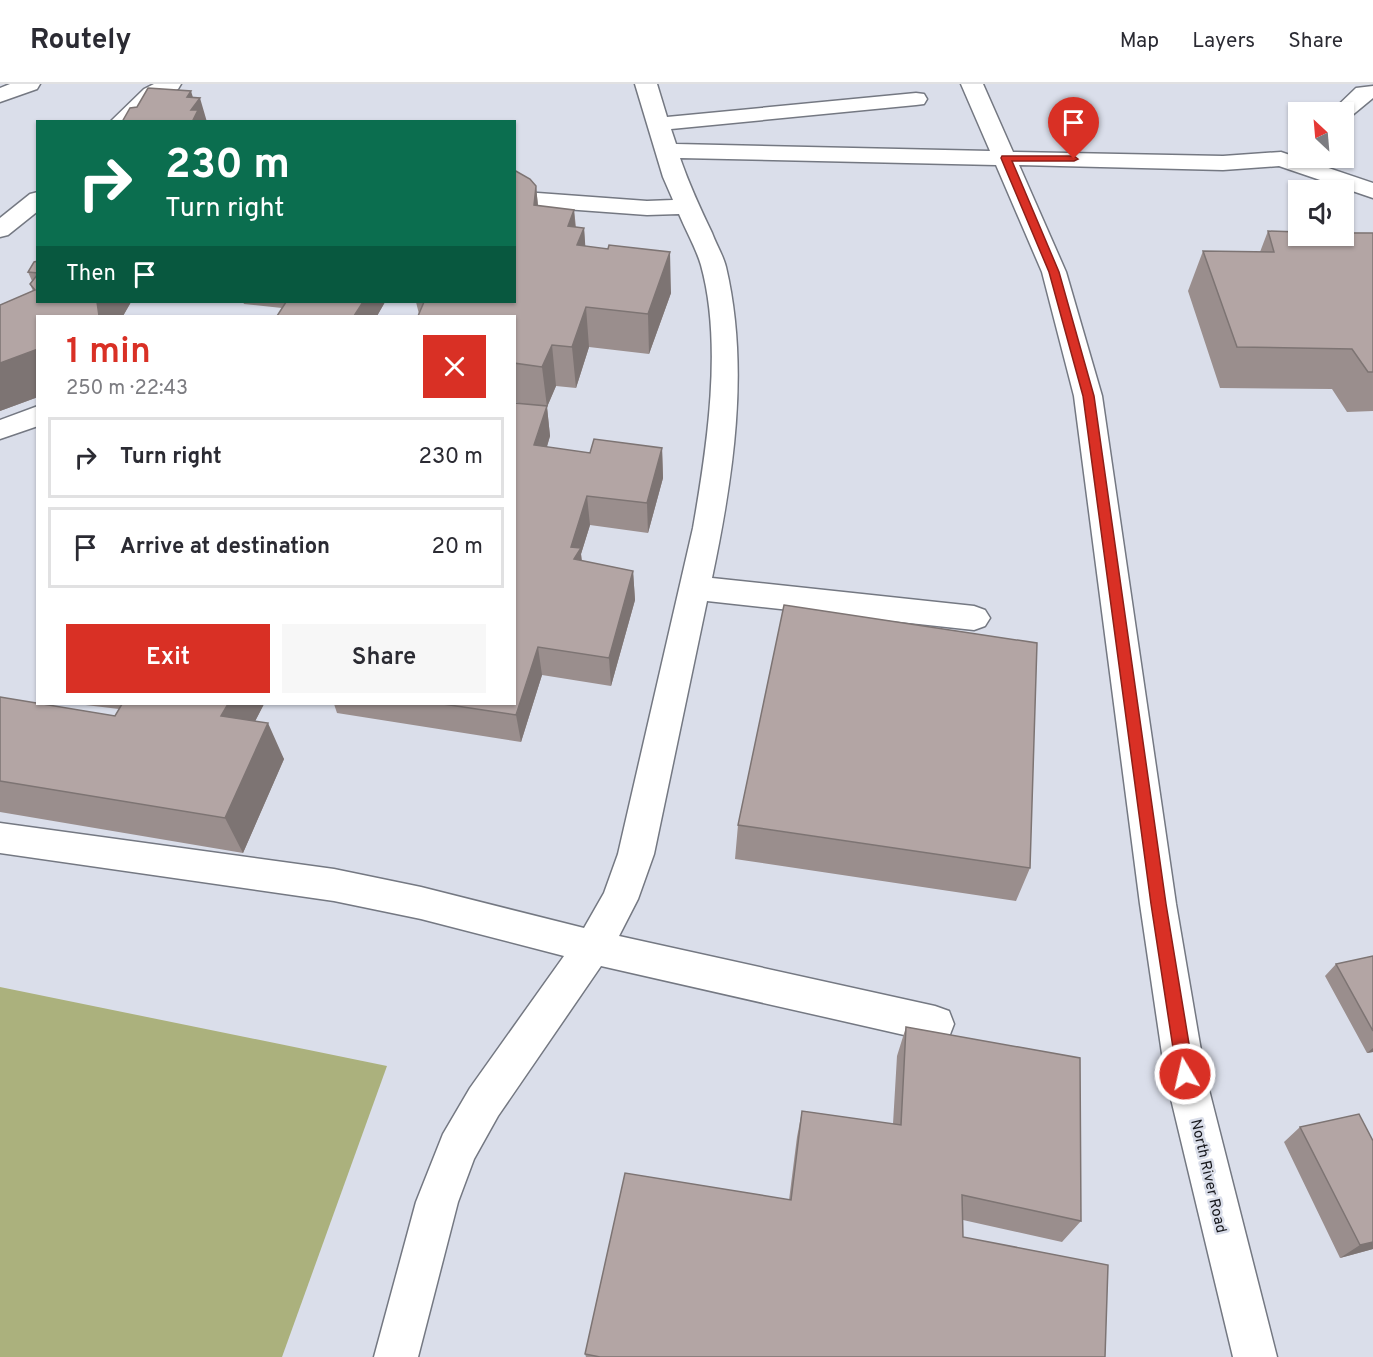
<!DOCTYPE html>
<meta charset="utf-8">
<style>
:root{--surface:#fff;--page:#f7f7f7;--text:#2b2b33;--muted:#7c7c81;--line:#e1e1e2;--accent:#d93025}
body{margin:0;font-family:Overpass,sans-serif;background:var(--page);color:var(--text);height:100vh;display:flex;flex-direction:column;font-size:22px;white-space:nowrap}
*{box-sizing:border-box;margin:0}
p{font-size:20px;color:var(--muted)}
.icon{flex:none;width:33px;height:33px;fill:none;stroke:currentColor;stroke-width:2;stroke-linecap:round;stroke-linejoin:round}
.map{position:relative;flex:1;overflow:hidden}
.drawer{position:absolute;left:36px;top:231px;width:480px;height:390px;display:flex;flex-direction:column;background:var(--surface);border-radius:0px;box-shadow:0 2px 4px #0004}
.drawer>*{flex:none}
.guide{position:absolute;left:36px;top:36px;width:480px;height:183px;border-radius:0px;box-shadow:0 2px 4px #0004;background:#0b6e4f;color:#fff;overflow:hidden}
.needle{width:39px;rotate:334deg}
.fabs{position:absolute;left:1288px;top:18px;display:grid;gap:12px}
.fabs a{display:grid;place-items:center;width:66px;height:66px;border-radius:0px;background:var(--surface);box-shadow:0 2px 4px #0004;font-size:30px}
.pin{position:absolute;display:grid;place-items:center;width:51px;height:51px;color:#fff;margin:-62px -26px;border-radius:50% 50% 50% 0;rotate:-45deg;box-shadow:0 0 6px #0007}
.pin .icon{rotate:45deg}
.me{position:absolute;width:66px;margin:-33px;rotate:351deg;stroke-linejoin:round;filter:drop-shadow(0 0 4px #0008)}
.turn{display:flex;align-items:center;gap:21px;height:126px;padding:0 30px;font-size:27px}
.turn .icon{width:78px;height:78px;stroke-width:2.5}
.turn b{display:block;font-size:42px;line-height:51px}
.then{display:flex;align-items:center;height:57px;padding:0 30px;background:#0003;gap:12px;font-size:22px}
.round{display:grid;place-items:center;flex:none;width:63px;height:63px;border-radius:0px;background:var(--page)}
.summary{display:flex;align-items:center;justify-content:space-between;height:102px;padding:0 30px}
h1{font-size:36px;font-weight:600;line-height:45px;color:var(--accent)}
.primary-button{display:flex;gap:12px;margin-top:auto;padding:12px 30px}
.primary-button a{flex:1;height:69px;border-radius:0px;background:var(--accent);color:#fff;font-size:24px;font-weight:600;line-height:69px;text-align:center}
.primary-button a+a{background:var(--page);color:var(--text)}
ul{padding:0;list-style:none}
li{display:flex;align-items:center;gap:18px;height:81px;margin:0 12px 9px;padding:0 18px;border:3px solid var(--line);border-radius:0px}
li div{flex:1}
li b{display:block;font-size:22px}
li em{font-style:normal}
header{display:flex;align-items:center;gap:36px;box-sizing:border-box;height:84px;padding:0 30px;background:var(--surface);border-bottom:2px solid var(--line)}
header strong{font-size:28px}
nav{display:flex;gap:33px;margin-inline-start:auto;font-size:21px}
.map>svg:first-child{display:block}
.green{fill:#abb17d}
.lines{fill:none;stroke-linecap:round;stroke-linejoin:round}
.minor-casing{stroke:#747882;stroke-width:3}
.minor{fill:#fff;fill-rule:evenodd}
.wall{fill:#9a8e8d}
.shaded-wall{fill:#7d7473}
.building{fill:#b3a5a4;stroke:#7d7473;stroke-width:1.5}
.route{fill:#d93025;stroke:#8d1f18;stroke-width:1.5}
.labels{text-anchor:middle;stroke-width:5;stroke-linejoin:round;paint-order:stroke}
.street-label{font-size:15px;fill:#17181c;stroke:#dadeea}
</style>
<header>
<strong>Routely</strong>
<nav><a>Map</a><a>Layers</a><a>Share</a></nav>
</header>
<div class="map">
<svg width="1373" height="1273" viewBox="0 0 1373 1273">
<rect width="100%" height="100%" fill="#dadeea"/>
<path class="green" d="M0,903L387,982L282,1273H0Z"/>
<g class="lines">
<g class="minor-casing">
<path id="minor" d="M10,0H40L37,5L0,18V4Z
M154,0H181L178,5L160,15L134,38H110L144,5Z
M635,0H657L667,33L916,9L924,10L927,15L924,20L916,21L671,45L676,60L990,67L961,0H983L1013,68L1223,72L1281,68L1373,99V114L1279,82L1223,86L1019,81L1066,188L1102,312L1176,820L1205,990L1277,1273H1233L1165,990L1140,820L1074,312L1042,188L996,81L680,74C689,100 700,124 712,149C716,160 723,171 726,183C750,285 733,394 712,494L974,522L985,526L990,534L985,542L974,546L707,517L654,770L638,815L619,852L935,922L949,927L954,940L949,953L935,958L601,882L498,1032L474,1075L458,1118L418,1273H374L416,1118L443,1050L470,1004L564,872L421,835L334,817L0,769V739L334,785L421,803L584,844L604,809L618,770L693,444C707,364 723,260 701,181C696,164 686,147 679,130L647,131L524,122L516,120L514,112L524,108L647,117L673,116L663,93Z
M1373,2V14L1350,33L1344,34V28H1331L1356,4Z
M38,108V127L8,151L0,153V134L30,110Z
M38,322V342L0,355V336Z"/>
</g>
<use href="#minor" class="minor"/>
</g>
<path class="wall" d="M536,102L538,122L574,126L576,143L584,144L585,162L671,209L649,270L589,263L576,304L556,302L547,323L550,352L547,363L590,369L662,364L663,394L648,449L590,441L581,470L582,477L633,487L635,516L611,602L542,591L521,658L337,629L334,620H514L524,320L514,318V232L419,230L416,218H514Z
M1268,147L1373,149V327L1347,328L1332,305L1220,304L1188,207L1203,167L1260,168Z
M38,177L131,218L123,232H38V313L0,327V221L33,207L30,200L32,197L28,188Z
M243,218H385L377,232L282,224L244,220Z
M0,613L115,632L119,625L77,620H264L255,637L284,675L243,769L0,728Z
M738,741L1030,784L1016,817L735,775Z
M1373,872V968L1367,969L1325,892L1336,880Z
M906,943L1081,1137L1062,1158L963,1136V1153L1105,1273H586L585,1270L789,1116L797,1053L802,1027L893,1040L897,972Z
M1300,1043L1373,1057V1165L1340,1174L1284,1058Z"/>
<path class="shaded-wall" d="M191,7L195,20L200,14L207,38H192L187,13Z
M536,102L540,142L534,121Z
M574,126L577,167L568,142Z
M584,144L587,185L577,161Z
M670,168L671,209L649,270L648,230Z
M97,218H131L123,232H99Z
M363,218H385L377,232H354Z
M586,223L589,263L576,304L572,263Z
M552,261L556,302L547,323L550,352L538,391L534,361L547,323L542,283Z
M38,265V313L0,327V279Z
M662,364L663,394L648,449L647,419Z
M587,412L590,441L581,470L583,493L577,504L571,463Z
M633,487L635,516L611,602L609,574Z
M538,563L542,591L521,658L516,631Z
M228,620H264L239,669L221,632Z
M268,639L284,675L243,769L225,734Z
M1373,964V968L1367,969Z
M1373,1158V1165L1340,1174L1360,1161Z"/>
<path class="building" d="M148,4L191,7L187,13L200,14L191,26H198L192,38H122L130,24L137,23Z
M514,86L530,95L536,102L534,121L574,126L568,142L584,144L577,161L608,165L609,161L670,168L648,230L586,223L572,263L552,261L542,283L514,279V232H418L424,218H514Z
M1268,147L1299,148V152H1344V149H1373V288H1368L1352,265L1237,263L1203,167L1274,168Z
M38,177V189L28,188L34,178Z
M38,190V218H97L99,232H38V265L0,279V221L35,206L30,200Z
M286,218H363L354,232H277Z
M514,319L547,322L534,361L590,369L594,355L662,364L647,419L587,412L571,463L581,464L574,475L633,487L609,574L538,563L516,631L443,620H514Z
M784,521L1037,559L1030,784L738,741Z
M0,613L115,632L122,620H228L221,632L268,639L225,734L0,697Z
M1373,872V947L1336,880Z
M906,943L1080,974L1081,1137L962,1111L963,1153L1108,1181L1105,1273H600L585,1270L625,1089L791,1116L802,1027L901,1041Z
M1359,1030L1373,1057V1158L1360,1161L1300,1043Z"/>
<path class="route" d="M1002,72H1074L1078,75L1074,77H1012L1059,188L1094,312L1166,820L1194,990L1191,995L1185,998L1180,995L1177,990L1151,820L1083,312L1049,188L1001,74Z"/>
<g class="labels">
<g class="street-label">
<text transform="translate(1209 1092) rotate(77)" y="5">North River Road</text>
</g>
</g>
</svg>
<div class="fabs">
<a><svg class="needle" viewBox="-14 -14 28 28"><path d="M0-13l5 13h-10z" fill="#e53935"/><path d="M0 13l5-13h-10z" fill="#7c7c81"/></svg></a>
<a><svg class="icon" aria-label="sound" viewBox="0 0 24 24"><path d="M4 9h4l5-4v14l-5-4H4zM17 9q2 3 0 6"/></svg></a>
</div>
<div class="pin" style="left:1074px;top:75px;background:#d93025"><svg class="icon" aria-label="arrive" viewBox="0 0 24 24"><path d="M6 21V4h12l-3 4 3 4H6"/></svg></div>
<svg class="me" style="left:1185px;top:990px" viewBox="-20 -20 40 40"><circle r="17" fill="#d93025" stroke="#fff" stroke-width="3"/><path d="M0-11L8 9 0 5-8 9z" fill="#fff"/></svg>
<div class="guide">
<div class="turn"><svg class="icon" aria-label="right" viewBox="0 0 24 24"><path d="M7 20v-9h11M14 6l5 5-5 5"/></svg><div><b>230 m</b>Turn right</div></div>
<div class="then">Then<svg class="icon" aria-label="arrive" viewBox="0 0 24 24"><path d="M6 21V4h12l-3 4 3 4H6"/></svg></div>
</div>
<section class="drawer">
<div class="summary"><div><h1>1 min</h1><p>250 m · 22:43</p></div><a class="round" style="background:#d93025;color:#fff"><svg class="icon" aria-label="close" viewBox="0 0 24 24"><path d="M6 6l12 12M18 6L6 18"/></svg></a></div>
<ul>
<li><svg class="icon" aria-label="right" viewBox="0 0 24 24"><path d="M7 20v-9h11M14 6l5 5-5 5"/></svg><div><b>Turn right</b></div><em>230 m</em></li>
<li><svg class="icon" aria-label="arrive" viewBox="0 0 24 24"><path d="M6 21V4h12l-3 4 3 4H6"/></svg><div><b>Arrive at destination</b></div><em>20 m</em></li>
</ul>
<div class="primary-button"><a>Exit</a><a>Share</a></div>
</section>
</div>
